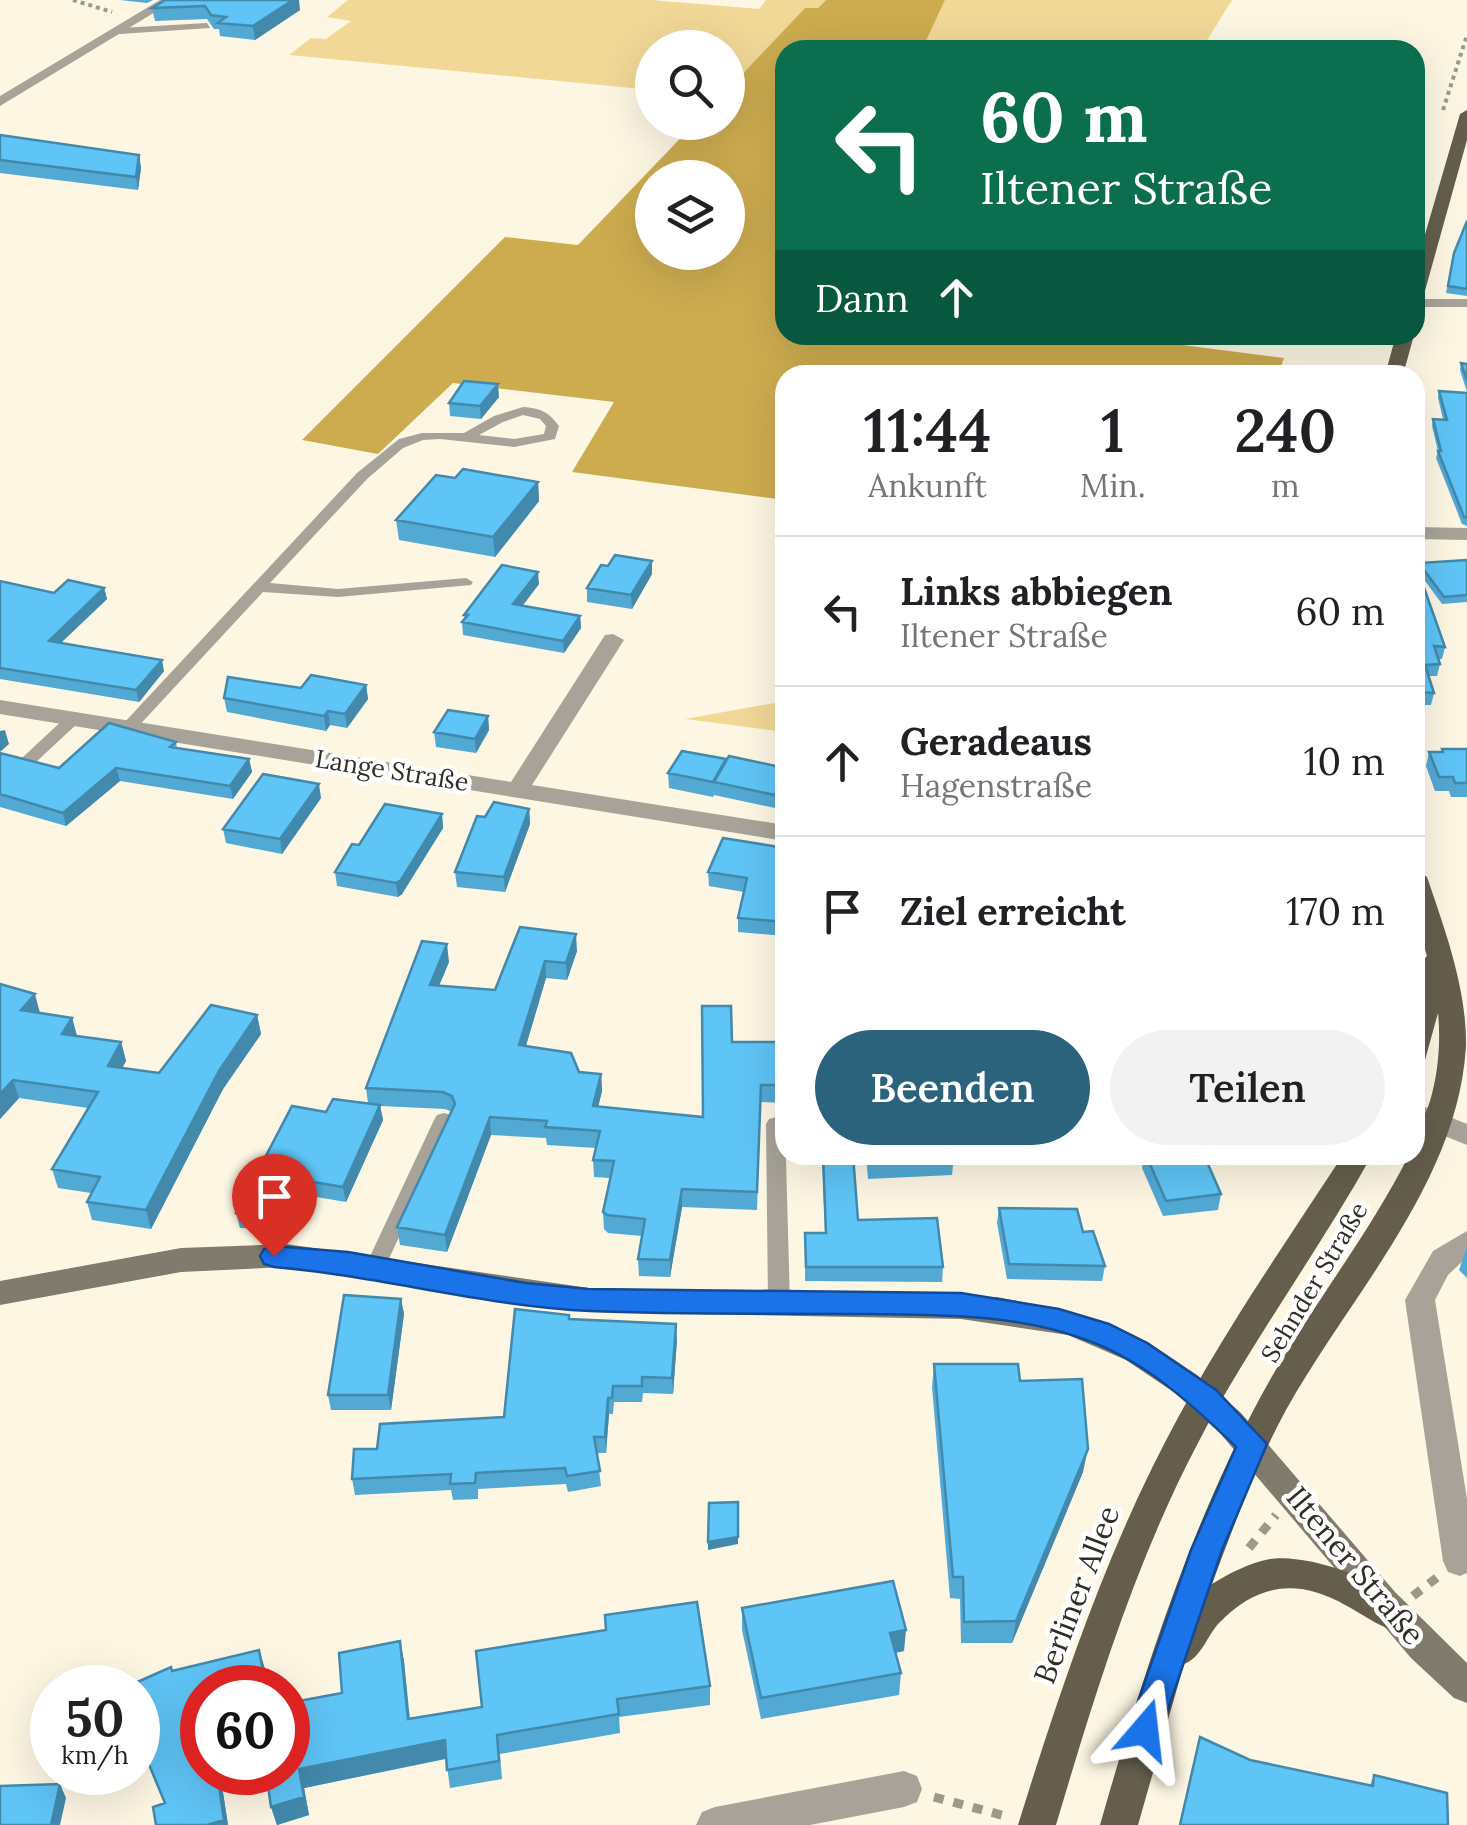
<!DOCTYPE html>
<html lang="de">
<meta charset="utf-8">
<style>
:root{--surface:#fff;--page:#f2f2f2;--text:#202124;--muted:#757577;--line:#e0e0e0;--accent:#2b627c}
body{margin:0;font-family:Lora,serif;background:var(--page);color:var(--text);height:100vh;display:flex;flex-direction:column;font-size:38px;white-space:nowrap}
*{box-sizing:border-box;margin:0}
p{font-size:32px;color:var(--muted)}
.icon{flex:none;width:55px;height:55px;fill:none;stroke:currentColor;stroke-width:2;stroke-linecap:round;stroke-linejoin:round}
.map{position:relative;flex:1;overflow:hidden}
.side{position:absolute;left:775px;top:365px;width:650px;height:800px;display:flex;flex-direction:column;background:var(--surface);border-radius:30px;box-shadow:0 10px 40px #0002}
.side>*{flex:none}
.top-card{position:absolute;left:775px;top:40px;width:650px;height:305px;border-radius:30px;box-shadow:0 10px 40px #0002;background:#0b6e4f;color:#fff;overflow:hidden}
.fabs{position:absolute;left:635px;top:30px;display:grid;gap:20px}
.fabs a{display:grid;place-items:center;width:110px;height:110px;border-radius:50%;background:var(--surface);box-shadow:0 10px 40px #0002;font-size:50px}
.speed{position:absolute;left:30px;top:1665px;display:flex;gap:20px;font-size:50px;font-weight:700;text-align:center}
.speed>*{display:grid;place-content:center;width:130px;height:130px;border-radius:50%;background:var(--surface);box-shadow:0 10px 40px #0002;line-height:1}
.speed small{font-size:25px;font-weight:400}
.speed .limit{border:15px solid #d22;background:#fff;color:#111}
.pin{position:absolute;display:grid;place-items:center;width:85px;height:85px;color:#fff;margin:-102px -42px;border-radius:50% 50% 50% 0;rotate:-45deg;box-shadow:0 0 10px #0007}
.pin .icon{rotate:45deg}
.me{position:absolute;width:110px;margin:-55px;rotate:17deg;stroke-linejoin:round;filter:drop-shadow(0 0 8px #0008)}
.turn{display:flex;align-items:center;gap:35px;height:210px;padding:0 40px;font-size:45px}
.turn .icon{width:130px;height:130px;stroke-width:2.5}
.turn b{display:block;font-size:70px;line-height:85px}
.then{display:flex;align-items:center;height:95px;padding:0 40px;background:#0003;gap:20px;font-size:38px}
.eta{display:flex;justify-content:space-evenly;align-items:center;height:170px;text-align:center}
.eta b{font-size:60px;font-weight:600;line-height:70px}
.action{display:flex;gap:20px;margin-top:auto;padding:20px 40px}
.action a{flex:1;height:115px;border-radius:60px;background:var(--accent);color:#fff;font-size:40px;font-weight:600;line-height:115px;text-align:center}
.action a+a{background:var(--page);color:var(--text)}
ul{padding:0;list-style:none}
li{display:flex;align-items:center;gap:30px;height:150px;padding:0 40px;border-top:2px solid var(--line)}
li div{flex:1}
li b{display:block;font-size:38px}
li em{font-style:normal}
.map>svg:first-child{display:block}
.green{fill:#f1d897}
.forest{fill:#cdac50;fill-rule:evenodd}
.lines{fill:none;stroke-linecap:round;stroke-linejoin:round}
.path-far1{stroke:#9d988a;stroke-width:4;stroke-dasharray:4 4;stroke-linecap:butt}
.path{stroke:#9d988a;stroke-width:9;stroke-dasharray:10 10;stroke-linecap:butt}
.lane{fill:#a7a399;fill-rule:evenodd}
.street{fill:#a7a399;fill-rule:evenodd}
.secondary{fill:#807b6c;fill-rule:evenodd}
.primary{fill:#655e4d;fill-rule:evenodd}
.wall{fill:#52a9d4}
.shaded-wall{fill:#4289ac}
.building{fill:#5fc4f6;stroke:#4289ac;stroke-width:2.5}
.route{fill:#1a73e8;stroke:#114b97;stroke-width:2.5}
.labels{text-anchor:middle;stroke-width:9;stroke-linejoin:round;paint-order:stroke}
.street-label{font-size:25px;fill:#302d24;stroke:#fff}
.near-street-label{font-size:30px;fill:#302d24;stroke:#fff}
</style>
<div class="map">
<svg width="1467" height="1825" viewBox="0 0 1467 1825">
<rect width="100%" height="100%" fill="#fdf6e3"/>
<path class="green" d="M348,0H651L759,9L766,0H826L818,8H805L728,89V48H652V90L289,55L311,38L326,39L351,21L327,17Z
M945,0H1232L1201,50H945L925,43Z
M785,701V732L685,719Z"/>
<path class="forest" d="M826,0H945L925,43L945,50H785V335H1104L1284,358L1278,375H785V500L572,472L614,402L453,383L378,454L302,440L505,237L578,245L695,123L728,122V89L805,8H818ZM652,178H728V252H652Z"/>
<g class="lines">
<path class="path-far1" d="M73,0L112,12
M1443,110L1467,35"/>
<path class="path" d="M1249,1548L1276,1515
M1413,1596L1439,1576
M934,1797L1009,1817"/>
<path class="lane" d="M207,23L210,28L120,34L115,31L120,28Z
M1415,299H1467V307H1415Z
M523,407C540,408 549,412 559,426L555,439L514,447L440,439L423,440L403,448L367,479L270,583L338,589L466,578L473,582L471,585L338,597L263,592L134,731H122L120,728L122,725L357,473L399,439L422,433H464L494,416ZM523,415L540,419L546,426L544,434L514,439L479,435L503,422Z
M73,714L81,719L79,722L35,763H23L21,760L23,757L67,716Z
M444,1113L451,1115L454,1120L385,1267L382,1273L375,1275L368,1273L365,1267L434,1120L437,1115Z
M776,1117L785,1123L790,1304L787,1310L779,1312L771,1310L768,1304L766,1124L769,1119Z"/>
<path class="street" d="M160,0H175L0,106V96Z
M1415,527L1467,528V540L1415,539Z
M613,634L624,640L532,785L785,825V841L0,714V700L511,782L605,635Z
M1415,1103L1467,1124V1145L1415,1124Z
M1467,1231V1257L1448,1275L1435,1300L1467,1499V1573L1460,1576L1448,1572L1443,1561L1405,1300L1433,1251Z
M904,1771L917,1776L922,1789L917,1802L904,1807L810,1825H696L702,1812L715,1807Z"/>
<path class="secondary" d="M286,1244L589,1288L997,1297L1069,1311L1115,1326L1148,1342L1197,1375L1241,1413L1395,1592L1467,1663V1703L1454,1698L1411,1658L1219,1432L1175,1393L1126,1360L1068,1335L961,1319L589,1312L286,1267L181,1272L0,1305V1281L181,1248Z"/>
<path class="primary" d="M1467,110V140L1423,298L1415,303V269L1460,114Z
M1396,335H1414L1403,375H1385Z
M1415,869L1427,877C1445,930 1467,989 1466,1046C1458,1183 1350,1295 1286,1410C1256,1465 1234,1525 1212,1584C1230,1573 1249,1563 1270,1559C1305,1553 1391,1580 1406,1613L1401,1624L1389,1629C1374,1623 1362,1614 1347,1606C1298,1578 1258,1583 1219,1623C1207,1636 1201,1658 1184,1664L1138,1825H1100C1142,1678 1188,1531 1261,1396C1306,1313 1366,1240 1409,1155H1415C1415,1136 1424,1119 1430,1101C1438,1074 1441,1042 1438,1013L1425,1060L1415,1063C1415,1038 1410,971 1427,956L1415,915Z
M1343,1155H1372C1318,1252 1251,1342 1199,1441C1135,1562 1095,1694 1056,1825H1018C1056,1703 1096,1582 1152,1468C1206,1358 1276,1257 1343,1155Z"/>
</g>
<path class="wall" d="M120,0H153L147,3Z
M165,0L300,10L255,40L220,36L219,29H214L207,19L155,21L152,8Z
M0,135L139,155L141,168L138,190L0,173Z
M1467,221V296L1446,293L1454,253Z
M1461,363L1467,364V392L1460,370Z
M1439,391L1467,393V526L1462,524L1436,458L1438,451L1432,426L1433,419H1443L1438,398Z
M499,397L481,419L450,416L449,403Z
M455,478L538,482L539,501L495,557L399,540L396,520Z
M1467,560V602L1442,604L1417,570L1419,563Z
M652,574L632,609L587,602V588Z
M1415,578L1445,647L1442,659H1438L1440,664L1437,676H1429L1434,693L1431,705H1415Z
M0,581L54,593L104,588L107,599L61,643L164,671L139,702L0,679Z
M539,584L522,606L580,616L581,628L564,653L463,635L462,622L465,619L464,615Z
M366,685L368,699L347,728L330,725L326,731L227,712L224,698L301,688Z
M488,716L489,730L476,753L436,747L434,732Z
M176,742L177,748L249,759L252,772L233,799L120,781L66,826L0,807V753L59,768Z
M1442,749H1467V797H1451L1449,791H1435L1426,766L1429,752H1441Z
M726,761L785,768L775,808L714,795L713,797L669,788L668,773Z
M321,798L282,854L226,843L223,829Z
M529,809L530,824L505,892L457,887L455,872L485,817Z
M442,814L443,828L402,894L398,897L337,886L335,872L359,845Z
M785,848V936L738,932V918L744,892L709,886L708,872Z
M520,927L577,951L567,980L546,978L526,1046L579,1072L601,1074L602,1091L598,1107L703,1117L732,1042H785V1103L761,1102L757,1210L682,1207L670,1277L639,1276L638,1259L642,1236L608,1233L604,1229L603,1212L610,1178L594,1177L593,1160L596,1148L547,1145L546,1138L491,1135L447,1252L400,1245L397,1227L452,1112L445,1109L380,1106L383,1120L346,1202L293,1193L277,1228H240L236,1213L326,1112L368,1103L366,1088L449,962L439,986L495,990Z
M0,984L40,1013L72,1018L77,1036L121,1042L126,1061L122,1068L159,1073L257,1015L261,1034L223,1089L151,1229L92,1220L87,1202L91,1193L58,1188L52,1169L88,1108L19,1098L0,1119Z
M822,1155H853L858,1220L943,1267L942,1282L805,1281V1233H825Z
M866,1155H954L952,1175L868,1179Z
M1144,1155H1204L1221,1194L1218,1210L1163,1216L1142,1168Z
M999,1208L1083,1232L1105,1266L1102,1281L1007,1279L997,1223Z
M1467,1247V1278L1459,1270Z
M401,1299L404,1314L391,1410H331L328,1395Z
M570,1319L677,1340L673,1394L643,1393L642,1402H614L613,1414H609L606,1453H597L601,1486L568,1492L566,1484L478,1489V1499L453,1500L451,1490L355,1495L352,1479L377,1449L504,1417Z
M934,1364L1020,1381L1083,1472L1012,1643H961L960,1599L950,1598L932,1387Z
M742,1608L904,1651L895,1653L901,1673L899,1695L761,1719L742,1630Z
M400,1641L404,1661L410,1719L710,1686V1705L619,1717L620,1733L500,1754L502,1779L450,1788L446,1759L304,1788L309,1815L277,1825L271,1807L266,1774L222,1786L228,1825H156L164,1803L138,1740L259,1650L265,1669L202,1772L342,1693Z
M1200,1737L1250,1760L1370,1785L1374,1775L1448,1825H1179Z"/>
<path class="shaded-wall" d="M293,0H299L300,10L255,40L253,26Z
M139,155L141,168L138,190L136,177Z
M498,384L499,397L481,419L480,406Z
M538,482L539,501L495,557L493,537Z
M652,561V574L632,609L631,595Z
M538,572L539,584L514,617L513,604Z
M104,588L107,599L51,652L49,641Z
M580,616L581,628L564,653L563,641Z
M162,660L164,671L139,702L136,690Z
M366,685L368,699L347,728L345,714Z
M328,711L330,725L326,731L324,716Z
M488,716L489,730L476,753L475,739Z
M5,730L9,744L0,752V731Z
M249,759L252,772L233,799L230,786Z
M116,768L120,781L66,826L63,813Z
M785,774V786L775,808V795Z
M319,784L321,798L282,854L280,839Z
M529,809L530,824L505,892L504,877Z
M442,814L443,828L402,894L398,897L396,883Z
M576,934L577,951L567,980L566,963Z
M447,944L449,962L432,1002L430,985Z
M545,961L546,978L521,1062L519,1045Z
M35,994L40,1013L21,1010Z
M257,1015L261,1034L223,1089L151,1229L146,1210L219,1071Z
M72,1018L77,1036L62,1034Z
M121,1042L126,1061L113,1085L108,1066Z
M601,1074L602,1091L594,1124L593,1106Z
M13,1080L19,1098L0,1119V1094Z
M380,1105L383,1120L346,1202L343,1187Z
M490,1117L491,1135L447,1252L445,1235Z
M290,1178L293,1193L277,1228L274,1212Z
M682,1189V1207L670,1277V1260Z
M401,1299L404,1314L391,1410L388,1395Z
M676,1324L677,1340L673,1394L672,1378Z
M608,1398L609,1414L606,1453L605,1437Z
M1088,1449L1083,1472L1012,1643L1016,1621Z
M738,1537V1544L708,1550V1542Z
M906,1630L904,1651L888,1654L890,1633Z
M400,1641L404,1661L411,1738L408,1719Z
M259,1650L265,1669L268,1688H266Z
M445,1740L448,1758L304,1788L309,1815L277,1825L271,1807L299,1769Z
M217,1772L268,1774L222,1786L228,1825H207Z
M60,1784L66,1798L60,1825H51Z"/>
<path class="building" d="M165,0H293L253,26L218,23L226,17L211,15L205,6L152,8Z
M0,135L139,155L136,177L0,160Z
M1467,221V289L1448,286L1454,253Z
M1461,363L1467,364V380Z
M464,381L498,384L480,406L449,403Z
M1439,391L1467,393V518L1464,517L1438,451H1441L1433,419L1447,420Z
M463,469L538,482L493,537L396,520L436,475L455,478Z
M615,555L652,561L631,595L587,588L601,565L608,566Z
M1467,560V595L1444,597L1419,563Z
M502,565L538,572L513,604L580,616L563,641L462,622L468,615H464Z
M1415,578L1421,579L1445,647L1434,646L1440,664L1425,665L1434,693L1415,692Z
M68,580L104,588L49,641L162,660L136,690L0,668V581L54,593Z
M311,675L366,685L345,714L328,711L324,716L224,698L228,677L301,688Z
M448,710L488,716L475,739L434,732Z
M109,723L176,742L170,747L249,759L230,786L116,768L63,813L0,794V753L59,768Z
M1442,749H1467V783H1455L1453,777H1439L1429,752H1443Z
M682,751L726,759L713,782L668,773Z
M729,756L785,768V774L775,795L714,782Z
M263,774L319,784L280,839L223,829Z
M494,802L529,809L504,877L455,872L477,816L485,817Z
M385,804L442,814L401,880L396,883L335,872L352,844L359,845Z
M723,838L785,848V922L738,918L747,878L708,872Z
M520,927L576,934L566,963L545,961L519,1045L571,1053L579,1072L601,1074L593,1106L703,1117L702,1006H731L732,1042H785V1085H761L757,1192L682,1189L670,1260L638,1259L645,1219L607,1215L603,1212L614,1161L593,1160L600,1131L545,1127L547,1121L490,1117L445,1235L397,1227L455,1104L452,1096L443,1092L366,1088L422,941L447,944L430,985L495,990Z
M0,984L35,994L21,1010L72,1018L62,1034L121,1042L108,1066L159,1073L211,1005L257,1015L219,1071L146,1210L87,1202L100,1177L52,1169L98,1092L13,1080L0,1094Z
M333,1099L380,1105L343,1187L290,1178L274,1212L236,1213L292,1106L326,1112Z
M823,1155H853L858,1220L937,1218L943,1267H806L805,1233H826Z
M868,1155H954V1157L869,1162Z
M1146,1155H1204L1221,1194L1166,1201Z
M999,1208L1077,1209L1083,1232L1093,1231L1105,1266L1009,1264Z
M344,1295L401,1299L388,1395H328Z
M515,1309L569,1315V1319L676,1324L672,1378L642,1377V1386H613L612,1398H608L605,1437H594L600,1471L567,1476L565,1468L476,1473L475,1483L450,1484L451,1474L352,1479L354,1449H377L380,1424L504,1417Z
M934,1364H1018L1020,1381L1082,1379L1088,1449L1016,1621L964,1622L963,1577H953Z
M738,1502V1537L708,1542L709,1503Z
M893,1581L906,1630L890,1633L901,1673L761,1698L742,1608Z
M697,1602L710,1686L617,1699L619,1714L497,1735L499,1761L447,1770L445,1740L299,1769L304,1797L271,1807L266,1772H288V1703L342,1693L339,1653L400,1641L408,1719L482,1707L476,1651L606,1630L605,1615Z
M259,1650L266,1688H202V1772H217L224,1820L207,1825H156L153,1807L165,1803L138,1738V1688H124L171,1667L172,1671Z
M1200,1737L1250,1760L1373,1786L1374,1775L1447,1793L1448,1825H1180Z
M60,1784L51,1825H0V1786Z"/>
<path class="route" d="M274,1246L348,1252L526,1283L588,1289L961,1293L1059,1309L1109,1324L1147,1343L1216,1390L1267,1444L1222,1550L1161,1730L1156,1741L1145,1746L1133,1741L1128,1730L1191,1550L1236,1447C1193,1405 1146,1362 1089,1341C1021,1314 943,1315 871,1314C778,1313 683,1315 590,1311C484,1306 379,1276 274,1267L264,1264L260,1256L264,1249Z"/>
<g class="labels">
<g class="street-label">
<text transform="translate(392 770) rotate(9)" y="9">Lange Straße</text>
<text transform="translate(1314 1282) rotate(-59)" y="9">Sehnder Straße</text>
</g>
<g class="near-street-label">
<text transform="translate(1355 1566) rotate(50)" y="10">Iltener Straße</text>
<text transform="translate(1077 1595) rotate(-69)" y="10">Berliner Allee</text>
</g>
</g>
</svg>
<div class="fabs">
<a><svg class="icon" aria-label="search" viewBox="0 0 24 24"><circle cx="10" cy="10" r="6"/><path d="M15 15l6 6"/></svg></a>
<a><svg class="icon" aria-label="layers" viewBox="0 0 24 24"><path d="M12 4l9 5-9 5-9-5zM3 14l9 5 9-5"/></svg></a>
</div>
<div class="speed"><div>50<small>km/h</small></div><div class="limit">60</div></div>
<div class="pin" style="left:274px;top:1256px;background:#d93025"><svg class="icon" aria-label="arrive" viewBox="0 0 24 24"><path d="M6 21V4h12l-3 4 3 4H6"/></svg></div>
<svg class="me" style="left:1145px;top:1730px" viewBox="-20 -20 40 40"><path d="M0-17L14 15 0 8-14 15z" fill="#1a73e8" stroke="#fff" stroke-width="4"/></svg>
<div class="top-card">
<div class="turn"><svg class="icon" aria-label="left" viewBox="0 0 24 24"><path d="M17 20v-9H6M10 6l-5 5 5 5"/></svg><div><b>60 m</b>Iltener Straße</div></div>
<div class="then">Dann<svg class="icon" aria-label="ahead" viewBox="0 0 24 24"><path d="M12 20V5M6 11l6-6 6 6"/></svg></div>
</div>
<section class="side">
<div class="eta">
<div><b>11:44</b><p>Ankunft</p></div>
<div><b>1</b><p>Min.</p></div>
<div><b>240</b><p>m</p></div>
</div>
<ul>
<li><svg class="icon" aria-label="left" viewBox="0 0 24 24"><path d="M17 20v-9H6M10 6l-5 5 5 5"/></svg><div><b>Links abbiegen</b><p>Iltener Straße</p></div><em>60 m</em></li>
<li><svg class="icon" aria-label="ahead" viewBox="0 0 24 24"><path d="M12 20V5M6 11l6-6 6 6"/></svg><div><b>Geradeaus</b><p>Hagenstraße</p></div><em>10 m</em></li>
<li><svg class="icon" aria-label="arrive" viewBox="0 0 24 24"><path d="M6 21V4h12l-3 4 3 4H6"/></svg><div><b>Ziel erreicht</b></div><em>170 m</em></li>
</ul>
<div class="action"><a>Beenden</a><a>Teilen</a></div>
</section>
</div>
